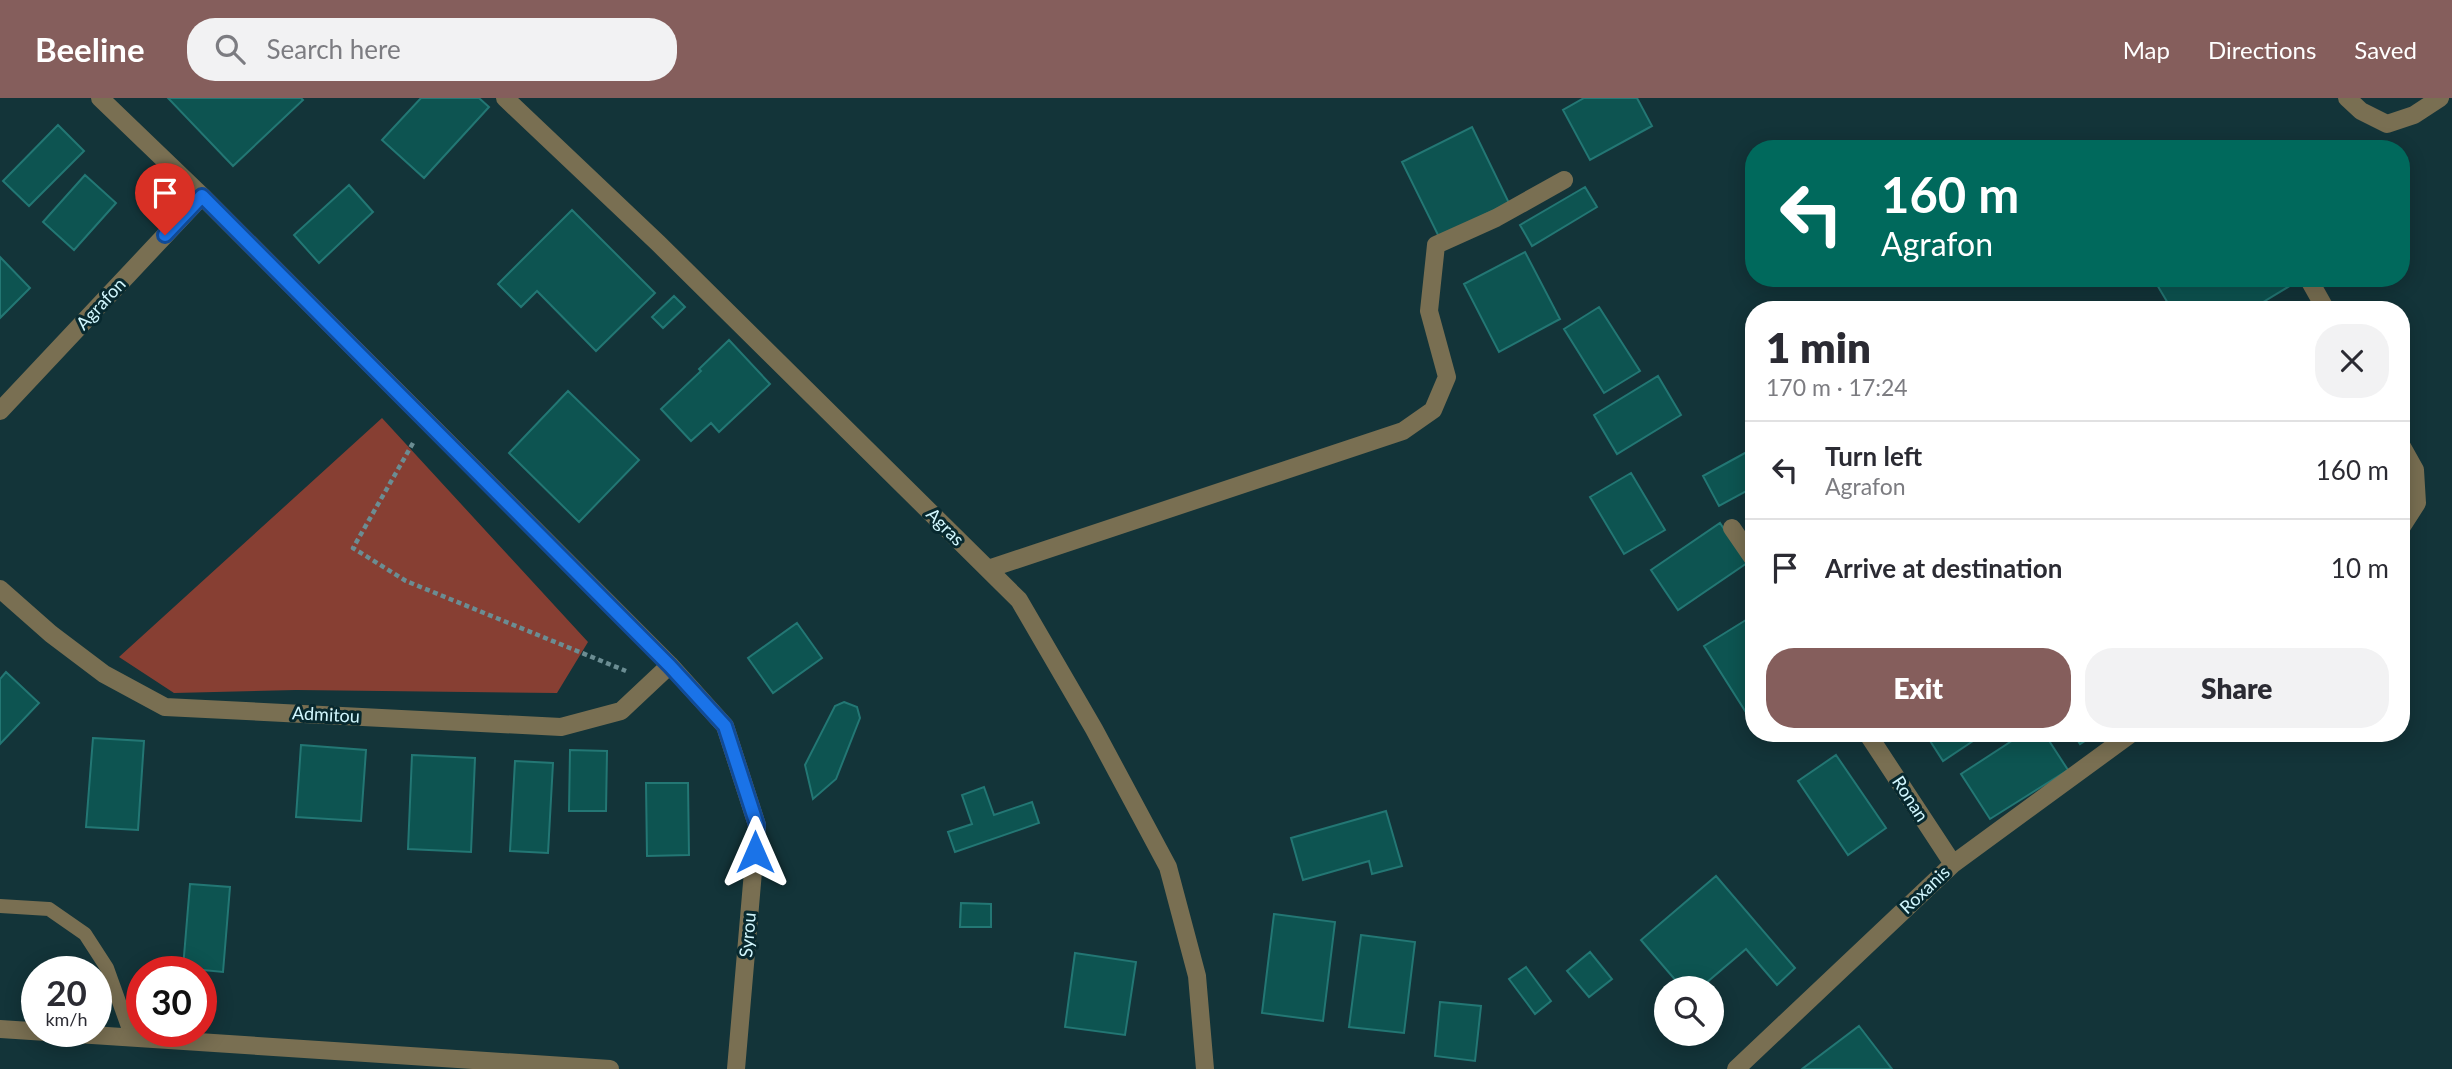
<!DOCTYPE html>
<meta charset="utf-8">
<style>
:root{--surface:#fff;--page:#f2f2f3;--text:#2b2b33;--muted:#7c7c81;--line:#e1e1e2;--accent:#855e5c}
body{margin:0;font-family:Lato,sans-serif;background:var(--page);color:var(--text);height:100vh;display:flex;flex-direction:column;font-size:26px;white-space:nowrap}
*{box-sizing:border-box;margin:0}
p{font-size:23px;color:var(--muted)}
.icon{flex:none;width:38px;height:38px;fill:none;stroke:currentColor;stroke-width:2;stroke-linecap:round;stroke-linejoin:round}
.map{position:relative;flex:1;overflow:hidden}
.sheet{position:absolute;left:1745px;top:203px;width:665px;height:441px;display:flex;flex-direction:column;background:var(--surface);border-radius:28px;box-shadow:0 4px 18px #0003}
.sheet>*{flex:none}
.top-card{position:absolute;left:1745px;top:42px;width:665px;height:147px;border-radius:28px;box-shadow:0 4px 18px #0003;background:#00695c;color:#fff;overflow:hidden}
.controls{position:absolute;left:1654px;top:878px;display:grid;gap:14px}
.controls a{display:grid;place-items:center;width:70px;height:70px;border-radius:50%;background:var(--surface);box-shadow:0 4px 18px #0003;font-size:35px}
.speed{position:absolute;left:21px;top:858px;display:flex;gap:14px;font-size:35px;font-weight:700;text-align:center}
.speed>*{display:grid;place-content:center;width:91px;height:91px;border-radius:50%;background:var(--surface);box-shadow:0 4px 18px #0003;line-height:1}
.speed small{font-size:18px;font-weight:400}
.speed .limit{border:10px solid #d22;background:#fff;color:#111}
.pin{position:absolute;display:grid;place-items:center;width:60px;height:60px;color:#fff;margin:-72px -30px;border-radius:50% 50% 50% 0;rotate:-45deg;box-shadow:0 0 7px #0007}
.pin .icon{rotate:45deg}
.me{position:absolute;width:77px;margin:-38px;rotate:0deg;stroke-linejoin:round;filter:drop-shadow(0 0 5px #0008)}
.turn{display:flex;align-items:center;gap:24px;height:147px;padding:0 21px;font-size:32px}
.turn .icon{width:91px;height:91px;stroke-width:2.5}
.turn b{display:block;font-size:49px;line-height:60px}
.round{display:grid;place-items:center;flex:none;width:74px;height:74px;border-radius:28px;background:var(--page)}
.summary{display:flex;align-items:center;justify-content:space-between;height:119px;padding:0 21px}
h1{font-size:42px;font-weight:800;line-height:52px}
.primary-button{display:flex;gap:14px;margin-top:auto;padding:14px 21px}
.primary-button a{flex:1;height:80px;border-radius:28px;background:var(--accent);color:#fff;font-size:28px;font-weight:800;line-height:80px;text-align:center}
.primary-button a+a{background:var(--page);color:var(--text)}
ul{padding:0;list-style:none}
li{display:flex;align-items:center;gap:21px;height:98px;padding:0 21px;border-top:2px solid var(--line)}
li div{flex:1}
li b{display:block;font-size:26px}
li em{font-style:normal}
header{display:flex;align-items:center;gap:42px;box-sizing:border-box;height:98px;padding:0 35px;background:var(--accent);color:#fff}
header strong{font-size:33px}
nav{display:flex;gap:38px;margin-inline-start:auto;font-size:24px}
.search{width:490px;height:63px;background:var(--page);display:flex;align-items:center;gap:18px;box-sizing:border-box;padding:0 24px;border-radius:28px;color:var(--muted);font-size:26px}
.map>svg:first-child{display:block}
.green{fill:#873f33}
.building{fill:#0d5451;stroke:#237774;stroke-width:2}
.lines{fill:none;stroke-linecap:round;stroke-linejoin:round}
.path{stroke:#6b8d93;stroke-width:4.5;stroke-dasharray:5 3.5;stroke-linecap:butt}
.service{stroke:#796f52;stroke-width:14}
.minor{stroke:#796f52;stroke-width:18}
.tertiary{stroke:#796f52;stroke-width:18}
.route-casing{stroke:#114b97;stroke-width:18}
.route{stroke:#1a73e8;stroke-width:12}
.labels{text-anchor:middle;stroke-width:6;stroke-linejoin:round;paint-order:stroke}
.street-label{font-size:18px;fill:#d2f7fe;stroke:#08292f}
</style>
<header>
<strong>Beeline</strong>
<div class="search"><svg class="icon" aria-label="search" viewBox="0 0 24 24"><circle cx="10" cy="10" r="6"/><path d="M15 15l6 6"/></svg>Search here</div>
<nav><a>Map</a><a>Directions</a><a>Saved</a></nav>
</header>
<div class="map">
<svg width="2452" height="971" viewBox="0 0 2452 971">
<rect width="100%" height="100%" fill="#133439"/>
<path class="green" d="M382,320L588,544L557,595L296,592L174,595L119,559Z"/>
<path class="building" d="M168,0H301L303,2L233,68Z
M421,0H479L489,9L424,80L382,42Z
M1584,0H1637L1652,28L1590,62L1563,12Z
M58,27L84,53L29,108L3,83Z
M1472,29L1509,105L1439,139L1402,64Z
M85,77L116,105L74,152L43,124Z
M349,87L373,114L319,165L294,137Z
M1585,89L1597,109L1532,148L1520,127Z
M572,112L655,195L596,253L537,193L521,209L498,186Z
M1525,154L1560,221L1499,254L1464,186Z
M0,159L30,190L0,220Z
M2153,180H2289L2293,186L2250,212H2172Z
M674,198L685,209L663,230L652,219Z
M1599,209L1640,273L1604,295L1564,231Z
M729,242L770,286L719,334L711,325L691,343L661,311L701,273L699,271Z
M1658,278L1681,317L1617,356L1594,317Z
M568,293L639,362L579,424L509,355Z
M1754,350V389L1719,408L1703,378Z
M1631,375L1665,432L1624,456L1590,399Z
M1720,425L1747,465L1678,512L1651,472Z
M1754,517V627L1704,548Z
M797,525L822,560L773,595L748,560Z
M6,574L39,605L0,646V581Z
M844,604L857,609L860,620L836,681L813,701L805,667L835,608Z
M1925,635H1968L1973,643L1943,663Z
M2024,635H2044L2068,672L1990,721L1961,676Z
M2073,635H2097L2080,646Z
M93,640L144,643L138,732L86,729Z
M301,647L366,652L361,723L296,719Z
M570,652L607,653L606,713H569Z
M412,657L475,660L471,754L408,751Z
M1836,657L1886,730L1848,757L1798,683Z
M515,663L553,665L548,755L510,753Z
M646,685H688L689,757L647,758Z
M984,689L994,717L1032,704L1039,725L955,754L948,734L972,726L962,697Z
M1386,713L1402,768L1372,776L1369,763L1303,782L1291,740Z
M1716,778L1795,870L1777,887L1746,851L1699,891H1683L1641,842Z
M190,786L230,789L223,874L183,870Z
M961,805L991,806V829H960Z
M1274,816L1335,824L1323,923L1262,915Z
M1361,837L1415,844L1404,935L1349,929Z
M1590,854L1612,881L1589,899L1567,873Z
M1075,855L1136,864L1125,937L1065,929Z
M1526,869L1551,903L1535,916L1509,881Z
M1440,904L1481,908L1475,963L1435,958Z
M1859,928L1892,971H1802Z"/>
<g class="lines">
<path class="path" d="M413,345L353,450L406,483L626,573"/>
<path class="service" d="M0,808L49,811L85,836L107,870L132,940"/>
<path class="minor" d="M100,0L202,98L670,567L725,628L757,727L736,971
M505,0L658,145L1019,502L1094,631L1168,769L1197,878L1205,971
M2347,0L2361,13L2387,26L2414,17L2440,0
M2308,180L2326,212
M0,313L202,98
M2401,347L2415,372L2417,405L2401,430
M1732,430L1754,462
M988,471L1403,333L1433,312L1447,279L1429,213L1436,147L1496,120L1564,82
M0,491L51,536L104,576L165,609L561,629L621,613L670,567
M1867,635L1953,766
M1736,971L1953,766L2132,635"/>
<path class="tertiary" d="M0,931L610,971"/>
</g>
<g class="lines">
<g class="route-casing">
<path id="route" d="M165,137L202,98L670,568L725,628L757,727L755,754"/>
</g>
<use href="#route" class="route"/>
</g>
<g class="labels">
<g class="street-label">
<text transform="translate(101 206) rotate(-47)" y="6">Agrafon</text>
<text transform="translate(945 429) rotate(45)" y="6">Agras</text>
<text transform="translate(326 617) rotate(3)" y="6">Admitou</text>
<text transform="translate(1910 701) rotate(57)" y="6">Ronan</text>
<text transform="translate(1925 792) rotate(-43)" y="6">Roxanis</text>
<text transform="translate(748 837) rotate(-85)" y="6">Syrou</text>
</g>
</g>
</svg>
<div class="controls">
<a><svg class="icon" aria-label="search" viewBox="0 0 24 24"><circle cx="10" cy="10" r="6"/><path d="M15 15l6 6"/></svg></a>
</div>
<div class="speed"><div>20<small>km/h</small></div><div class="limit">30</div></div>
<div class="pin" style="left:165px;top:137px;background:#d93025"><svg class="icon" aria-label="arrive" viewBox="0 0 24 24"><path d="M6 21V4h12l-3 4 3 4H6"/></svg></div>
<svg class="me" style="left:755px;top:754px" viewBox="-20 -20 40 40"><path d="M0-17L14 15 0 8-14 15z" fill="#1a73e8" stroke="#fff" stroke-width="4"/></svg>
<div class="top-card">
<div class="turn"><svg class="icon" aria-label="left" viewBox="0 0 24 24"><path d="M17 20v-9H6M10 6l-5 5 5 5"/></svg><div><b>160 m</b>Agrafon</div></div>
</div>
<section class="sheet">
<div class="summary"><div><h1>1 min</h1><p>170 m · 17:24</p></div><a class="round"><svg class="icon" aria-label="close" viewBox="0 0 24 24"><path d="M6 6l12 12M18 6L6 18"/></svg></a></div>
<ul>
<li><svg class="icon" aria-label="left" viewBox="0 0 24 24"><path d="M17 20v-9H6M10 6l-5 5 5 5"/></svg><div><b>Turn left</b><p>Agrafon</p></div><em>160 m</em></li>
<li><svg class="icon" aria-label="arrive" viewBox="0 0 24 24"><path d="M6 21V4h12l-3 4 3 4H6"/></svg><div><b>Arrive at destination</b></div><em>10 m</em></li>
</ul>
<div class="primary-button"><a>Exit</a><a>Share</a></div>
</section>
</div>
